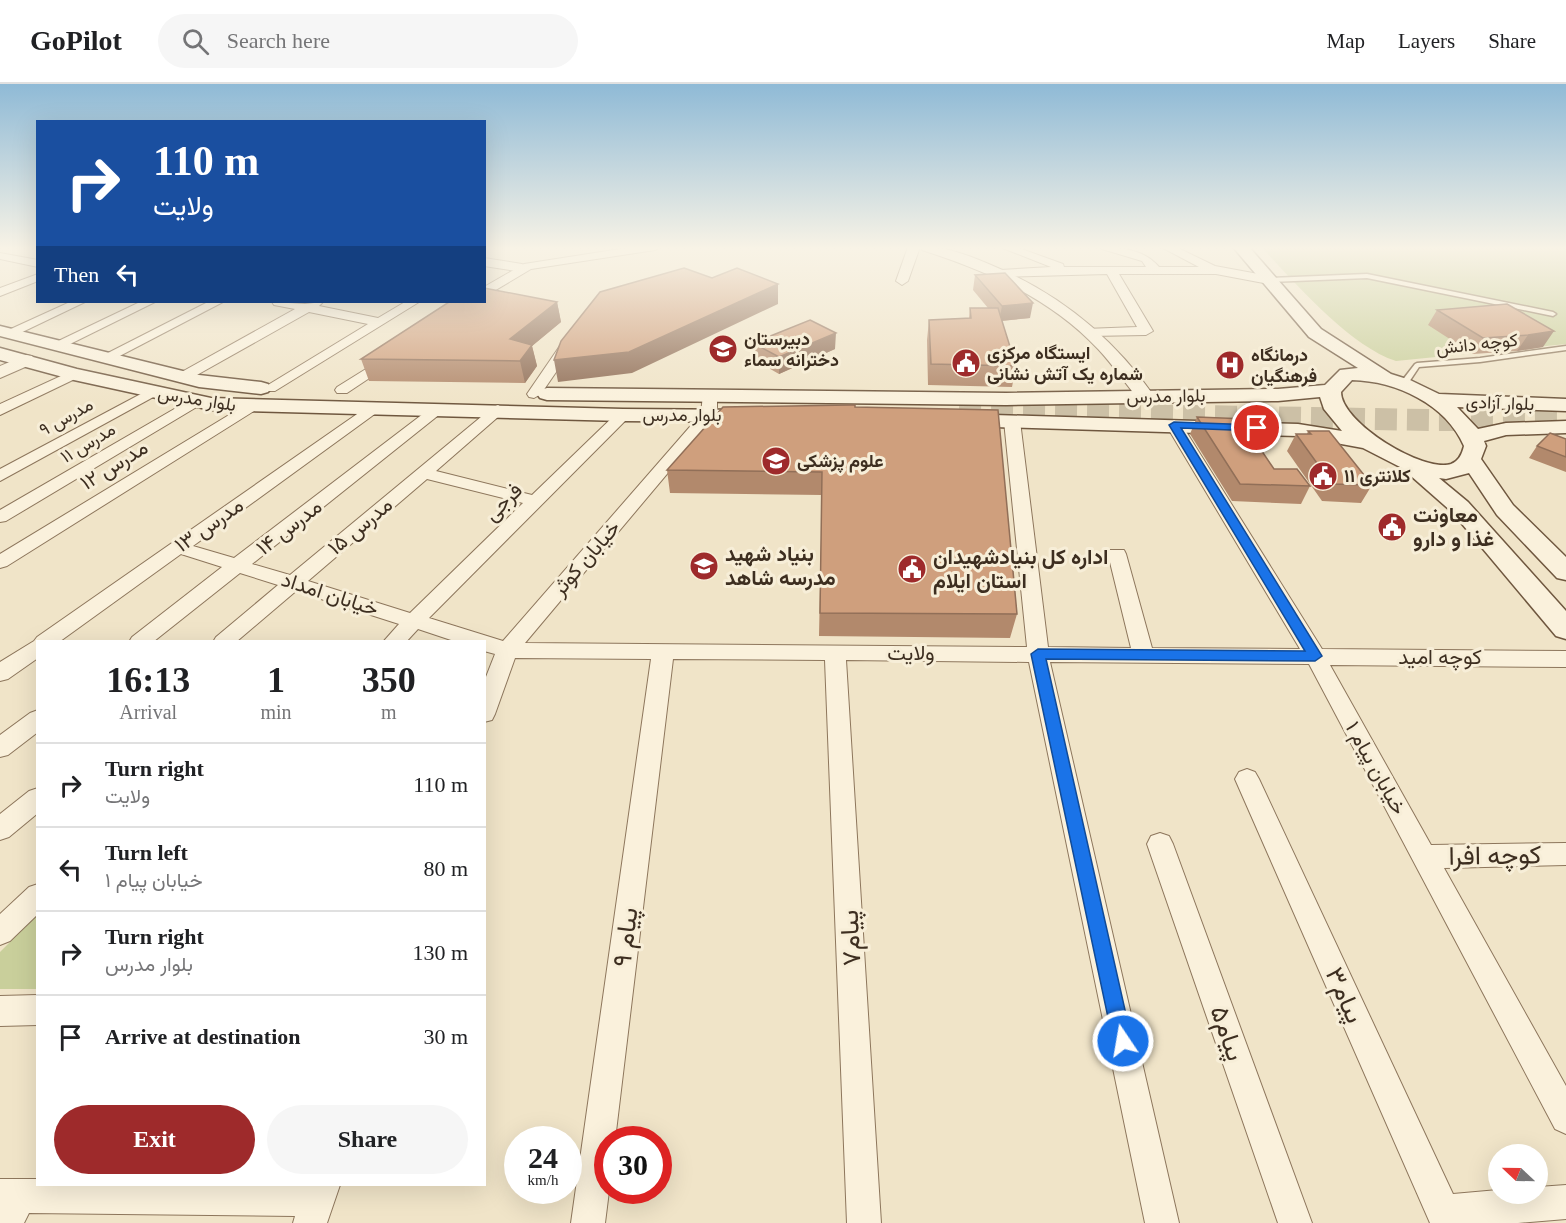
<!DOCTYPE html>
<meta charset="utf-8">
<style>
:root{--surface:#fff;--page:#f6f6f6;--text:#202124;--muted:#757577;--line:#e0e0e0;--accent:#9e2a2b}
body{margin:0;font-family:"Times New Roman",Vazirmatn,serif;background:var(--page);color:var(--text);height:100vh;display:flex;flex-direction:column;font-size:22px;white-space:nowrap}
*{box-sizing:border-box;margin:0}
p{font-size:20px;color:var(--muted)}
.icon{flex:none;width:33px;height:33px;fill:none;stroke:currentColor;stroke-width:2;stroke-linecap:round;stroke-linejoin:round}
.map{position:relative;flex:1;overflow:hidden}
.side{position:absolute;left:36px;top:556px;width:450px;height:546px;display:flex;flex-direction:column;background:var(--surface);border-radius:0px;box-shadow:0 6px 24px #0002}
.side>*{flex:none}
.guide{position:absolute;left:36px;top:36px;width:450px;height:183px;border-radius:0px;box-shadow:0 6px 24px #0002;background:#1a4fa0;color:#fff;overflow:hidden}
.needle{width:39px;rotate:292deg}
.controls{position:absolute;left:1488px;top:1060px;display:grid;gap:12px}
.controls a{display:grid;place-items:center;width:60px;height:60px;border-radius:50%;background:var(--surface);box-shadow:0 6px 24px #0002;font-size:30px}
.speed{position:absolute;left:504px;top:1042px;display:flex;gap:12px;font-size:30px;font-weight:700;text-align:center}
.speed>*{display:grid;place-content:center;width:78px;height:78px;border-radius:50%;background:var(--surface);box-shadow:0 6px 24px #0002;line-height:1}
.speed small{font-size:15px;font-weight:400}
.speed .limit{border:9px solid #d22;background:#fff;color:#111}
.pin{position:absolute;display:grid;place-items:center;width:51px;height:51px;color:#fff;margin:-26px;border:3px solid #fff;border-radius:50%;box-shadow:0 2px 6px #0007}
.me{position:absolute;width:66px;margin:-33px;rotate:348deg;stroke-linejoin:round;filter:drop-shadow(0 0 4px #0008)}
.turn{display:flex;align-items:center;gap:21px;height:126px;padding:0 18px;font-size:27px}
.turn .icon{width:78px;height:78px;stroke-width:2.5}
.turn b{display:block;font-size:42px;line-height:51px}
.then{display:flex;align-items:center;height:57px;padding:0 18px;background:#0003;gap:12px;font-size:22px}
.eta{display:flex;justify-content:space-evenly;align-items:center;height:102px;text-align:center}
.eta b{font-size:36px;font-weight:700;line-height:42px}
.cta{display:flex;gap:12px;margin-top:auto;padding:12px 18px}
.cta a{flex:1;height:69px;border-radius:36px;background:var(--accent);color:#fff;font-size:24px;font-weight:700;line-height:69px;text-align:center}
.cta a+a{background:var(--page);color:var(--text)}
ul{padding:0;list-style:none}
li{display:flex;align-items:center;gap:18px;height:84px;padding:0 18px;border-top:2px solid var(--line)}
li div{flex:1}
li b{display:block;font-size:22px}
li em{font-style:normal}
header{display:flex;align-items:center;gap:36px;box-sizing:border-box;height:84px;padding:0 30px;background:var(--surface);border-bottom:2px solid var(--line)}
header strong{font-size:28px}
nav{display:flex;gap:33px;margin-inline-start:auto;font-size:21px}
.search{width:420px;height:54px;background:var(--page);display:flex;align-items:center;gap:15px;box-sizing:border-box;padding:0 21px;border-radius:33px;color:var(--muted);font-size:22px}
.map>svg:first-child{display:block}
.green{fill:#c9cf9b}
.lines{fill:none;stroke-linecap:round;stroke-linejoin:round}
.secondary-tunnel{stroke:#ccc0a6;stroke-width:22;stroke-dasharray:22 10;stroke-linecap:butt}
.service-casing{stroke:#8d765c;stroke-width:3}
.minor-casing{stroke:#8d765c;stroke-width:2}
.tertiary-casing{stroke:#8d765c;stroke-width:2}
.secondary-casing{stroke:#6f573f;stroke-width:3}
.service{fill:#faf1dc;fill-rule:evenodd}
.minor{fill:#faf1dc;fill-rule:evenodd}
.tertiary{fill:#faf1dc;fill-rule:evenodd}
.secondary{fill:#faf1dc;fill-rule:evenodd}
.wall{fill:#b2896c}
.shaded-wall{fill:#916f58}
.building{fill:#cf9f7d;stroke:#916f58;stroke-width:1.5}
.route{fill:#1a73e8;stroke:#114b97;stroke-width:1.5}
.labels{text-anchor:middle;stroke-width:6;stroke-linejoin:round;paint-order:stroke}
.far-poi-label{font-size:18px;font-weight:bold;fill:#3d2e20;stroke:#f7eed8;text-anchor:start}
.far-street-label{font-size:18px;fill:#3d2e20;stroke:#f7eed8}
.street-label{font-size:21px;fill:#3d2e20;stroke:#f7eed8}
.poi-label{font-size:21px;font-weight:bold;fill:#3d2e20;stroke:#f7eed8;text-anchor:start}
.near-street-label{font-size:26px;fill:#3d2e20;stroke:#f7eed8}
</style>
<header>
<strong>GoPilot</strong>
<div class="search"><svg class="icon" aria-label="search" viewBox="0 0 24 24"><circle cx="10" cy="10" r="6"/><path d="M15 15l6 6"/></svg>Search here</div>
<nav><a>Map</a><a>Layers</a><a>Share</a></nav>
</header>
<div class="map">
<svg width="1566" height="1139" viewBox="0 0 1566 1139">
<rect width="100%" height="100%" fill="#f0e4c8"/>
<path class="green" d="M1261,163H1566V260L1396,277C1348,261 1296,199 1261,163Z
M37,831V905H0V868Z"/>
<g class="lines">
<path class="secondary-tunnel" d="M959,328L1429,336H1566"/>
<g class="service-casing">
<path id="service" d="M1367,190L1553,228L1556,230L1553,232L1367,194L1269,198L1266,196L1269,194Z
M1566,262V266L1480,278L1419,283L1405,304L1398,302L1415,280L1417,279L1480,274Z"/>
</g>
<g class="minor-casing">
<path id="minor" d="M633,163H661L655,166L531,185L484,213V203L524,180Z
M908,163H920L908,197L902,201L896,197Z
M1000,163H1016L1063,180L1064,183H1146L1142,177L1102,165L1100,163C1122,163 1145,166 1159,183H1199L1161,163H1176L1215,182L1269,192L1275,196L1269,200L1216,190H1119L1153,247L1146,251L1090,252L1085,251L1083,248L1085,245L1137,243L1107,190L996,193V187L1000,186L1051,183Z
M0,169L38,176V183L0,175Z
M38,190V197L0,212V204Z
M70,218H85L14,252H4L2,249Z
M140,218H155L62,264L57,265L50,261Z
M208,218H223L112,276H102L100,273Z
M272,218L305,220L323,218L319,222L378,234L405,218H419L275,307H265L263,304L368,240L309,228L188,296H178L176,293L178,290L295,225L274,221Z
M571,252L578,256L541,310L534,314L529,313L527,310L566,253Z
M390,270L397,274L395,277L347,309H337L335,306L337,303Z
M74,286L81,290L79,293L0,331V320Z
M152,304L157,305L159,308L157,311L0,397V385Z
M710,306L717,310V331L714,334L525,559L1027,563L1004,337L1012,332L1020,337L1048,563L1131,564L1108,470L1110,466H1124L1126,470L1152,564L1300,565L1166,341L1174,336L1182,341L1322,565L1566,567V583L1330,581L1431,761L1566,759V781L1444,784L1566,1002V1050L1555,1045L1309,580L1050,578L1179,1139H1145L1029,578L846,576L881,1139H847L825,576L673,575L615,1056H608L609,1107L605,1139H571L651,575L515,574L495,630L492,636L484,638V598L495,570L484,567V558H457L418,545L406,558H383L399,540L296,507L236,558H213L216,553L278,501L240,489L153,558H129L132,553L222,483L181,470L59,558H38V574L8,595L0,597V578L34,557L37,553L370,321L375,319L383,324L193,462L234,474L432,323L437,321L445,326L252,480L290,491L493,323L498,321L506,326L436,387L532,411L618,328H628L631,331L628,334L429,534L503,557L701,330L703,310ZM427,395L523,419L410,529L308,497Z
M195,313L203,318L200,321L6,437L0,438V426Z
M252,317L257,319L260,322L257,325L7,482L0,484V470Z
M38,626V648L8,671L0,673V651L30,629Z
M1247,685L1255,688L1259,695L1453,1110L1498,1106V1110H1538V1103L1566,1101V1135L1518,1139H1430L1235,695L1239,688Z
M38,704V729L9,753L0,756V730L29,707Z
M1160,749L1169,752L1173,760L1312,1139H1278L1147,760L1151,752Z
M38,800V830L10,857L0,861V830L29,803Z
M38,911V941L0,942V912Z
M0,1095H38V1101H340L327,1139H293L295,1132L29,1129L24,1139H0Z"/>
</g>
<g class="tertiary-casing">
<path id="tertiary" d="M920,163C945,162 968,171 991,181C1058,209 1112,252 1154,312L1151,316H1139C1125,299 1113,281 1098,265C1050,214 987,187 922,166Z
M484,174L522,180L529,184L522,188L484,182Z
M26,271L32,272L35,276L32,280L0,294V282Z"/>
</g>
<g class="secondary-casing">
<path id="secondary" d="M1233,163H1249L1321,245L1391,290L1410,296L1439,310L1566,315V327L1457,323L1478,345L1506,339L1566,337V349L1506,351L1484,357L1486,362L1481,375L1513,421L1566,473V496L1557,494L1497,431L1469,389L1446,395L1439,394L1468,418L1566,527V555L1556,552L1452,428L1402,384L1363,364L1298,352L962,342L955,340L952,336L955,332L962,330L1298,340L1342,347L1324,325L1320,313L1278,317L1006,321L547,316L540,314L537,310L540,306L547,304L1006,309L1278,305L1325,301L1340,286L1358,284L1309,253ZM1352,296C1396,297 1446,320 1464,362C1462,370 1459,377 1451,380C1424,389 1341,339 1341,308Z
M0,242L199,291L261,298L268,300L271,304L268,308L261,310L199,303L0,252Z
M0,264L77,285L211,314L623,325L754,326L761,328L764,332L761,336L754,338L623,337L211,326L74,296L0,276Z"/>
</g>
<use href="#service" class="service"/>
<use href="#minor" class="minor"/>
<use href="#tertiary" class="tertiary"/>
<use href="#secondary" class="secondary"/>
</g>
<path class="wall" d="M975,191L1030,234L1002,237L1016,282L1012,303L928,301L927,256L929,236L969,234L970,224H988L973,206Z
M557,218L561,238L532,262L537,282L525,299L369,297L361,275Z
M1507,220L1543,263L1517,267L1473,270L1428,241L1437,226Z
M753,259L835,265L779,290L753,275Z
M855,323L1017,530L1010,554L819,552L822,411L670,409L667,386Z
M1197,333L1256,351L1254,356L1274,385L1310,402L1301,420L1232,417L1190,350Z
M1308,347L1372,401L1361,419L1322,417L1287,367L1296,350H1307Z
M1566,355V388L1529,374L1537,362Z"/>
<path class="shaded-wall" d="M778,200V220L632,289L558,298L554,276Z
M557,218L561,238L532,262L537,282L525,299L520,277L510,255Z
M1033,219L1030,234L999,237L1002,222Z
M1554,247L1543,263L1517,267L1528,251Z
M836,249L835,265L779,290V273Z"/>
<path class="building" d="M684,184L712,194L737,184L778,200L629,268L554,276L561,257L600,208Z
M1005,189L1033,219L1002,222L975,191Z
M484,204L557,218L510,255L532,261L520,277L361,275L449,218H484Z
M1507,220L1554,247L1528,251L1483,254L1437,226Z
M970,224H998L1016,282L931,280L929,236L971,234Z
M810,236L836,249L779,273L753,259Z
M850,321H855V323L998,326L1017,530L820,529L822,388L667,386L723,323Z
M1197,333L1246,335L1256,351H1251L1274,385H1297L1310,402L1240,400Z
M1308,347H1329L1372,401L1332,400L1296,350H1311Z
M1550,349L1566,355V373L1537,362Z"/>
<linearGradient id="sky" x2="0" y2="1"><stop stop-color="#8fbad6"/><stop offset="0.51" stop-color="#f8f3e6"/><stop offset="1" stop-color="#f8f3e6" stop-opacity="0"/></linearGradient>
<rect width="1566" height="322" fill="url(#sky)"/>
<path class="route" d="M1174,338L1257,341L1262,344L1257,347L1181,344L1322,572L1315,577L1046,575L1132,957L1130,964L1123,967L1116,964L1113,957L1031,570L1038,565L1305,567L1169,341Z"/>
<defs>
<g id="school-disc" transform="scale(1.5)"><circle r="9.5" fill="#9e2a2b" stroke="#f7eed8"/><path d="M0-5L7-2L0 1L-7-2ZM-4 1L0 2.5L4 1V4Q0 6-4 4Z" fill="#fff"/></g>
<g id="civic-disc" transform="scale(1.5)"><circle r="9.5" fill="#9e2a2b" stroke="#f7eed8"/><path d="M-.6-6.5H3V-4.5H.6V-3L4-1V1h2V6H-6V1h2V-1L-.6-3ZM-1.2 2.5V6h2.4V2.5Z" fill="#fff"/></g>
<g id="hospital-disc" transform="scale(1.5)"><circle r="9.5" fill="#9e2a2b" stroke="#f7eed8"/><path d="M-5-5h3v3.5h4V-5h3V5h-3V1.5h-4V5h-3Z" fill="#fff"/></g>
<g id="university-disc" transform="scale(1.5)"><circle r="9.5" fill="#9e2a2b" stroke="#f7eed8"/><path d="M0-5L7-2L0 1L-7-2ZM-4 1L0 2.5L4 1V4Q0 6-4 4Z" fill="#fff"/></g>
</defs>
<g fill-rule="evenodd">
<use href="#school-disc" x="723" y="265"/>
<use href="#civic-disc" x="966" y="279"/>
<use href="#hospital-disc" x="1230" y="281"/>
<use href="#university-disc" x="776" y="377"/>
<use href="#civic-disc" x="1323" y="392"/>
<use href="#civic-disc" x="1392" y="443"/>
<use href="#school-disc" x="704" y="482"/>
<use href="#civic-disc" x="912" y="485"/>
</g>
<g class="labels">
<g class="far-poi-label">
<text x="744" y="261">دبیرستان<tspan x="744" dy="21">دخترانه سماء</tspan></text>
<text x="987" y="275">ایستگاه مرکزی<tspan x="987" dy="21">شماره یک آتش نشانی</tspan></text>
<text x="1251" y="277">درمانگاه<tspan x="1251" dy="21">فرهنگیان</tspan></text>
<text x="797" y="383">علوم پزشکی</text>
<text x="1344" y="398">کلانتری ۱۱</text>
</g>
<g class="far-street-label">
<text transform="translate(1477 260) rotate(-6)" y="6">کوچه دانش</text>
<text transform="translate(1166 312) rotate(-1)" y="6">بلوار مدرس</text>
<text transform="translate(197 315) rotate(9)" y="6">بلوار مدرس</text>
<text transform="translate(1500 319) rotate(2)" y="6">بلوار آزادی</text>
<text x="682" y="337">بلوار مدرس</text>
<text transform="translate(66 333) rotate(-29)" y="6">مدرس ۹</text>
<text transform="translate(88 359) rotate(-31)" y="6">مدرس ۱۱</text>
</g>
<g class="street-label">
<text transform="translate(114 381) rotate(-32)" y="7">مدرس ۱۲</text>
<text transform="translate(503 418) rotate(-45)" y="7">فرجی</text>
<text transform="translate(209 441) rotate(-35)" y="7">مدرس ۱۳</text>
<text transform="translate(360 442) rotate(-40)" y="7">مدرس ۱۵</text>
<text transform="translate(289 443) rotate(-38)" y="7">مدرس ۱۴</text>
<text transform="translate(586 474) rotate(-49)" y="7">خیابان کوثر</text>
<text transform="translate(330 510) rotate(18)" y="7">خیابان امداد</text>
<text x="911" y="576">ولایت</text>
<text x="1440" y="580">کوچه امید</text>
<text transform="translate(1376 684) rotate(61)" y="7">خیابان پیام ۱</text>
</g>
<g class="poi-label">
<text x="1413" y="438">معاونت<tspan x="1413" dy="24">غذا و دارو</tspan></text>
<text x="725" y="477">بنیاد شهید<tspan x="725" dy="24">مدرسه شاهد</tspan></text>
<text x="933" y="480">اداره کل بنیادشهیدان<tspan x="933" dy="24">استان ایلام</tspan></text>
</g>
<g class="near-street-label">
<text transform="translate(1495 771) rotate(-1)" y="9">کوچه افرا</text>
<text transform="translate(625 853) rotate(-83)" y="9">پیام ۹</text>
<text transform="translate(850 854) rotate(-93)" y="9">پیام۷</text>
<text transform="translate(1345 911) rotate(66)" y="9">پیام۳</text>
<text transform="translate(1228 949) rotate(71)" y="9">پیام۵</text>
</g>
</g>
</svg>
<div class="controls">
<a><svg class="needle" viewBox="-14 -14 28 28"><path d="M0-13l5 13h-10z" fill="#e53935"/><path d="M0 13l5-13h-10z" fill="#757577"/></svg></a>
</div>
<div class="speed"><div>24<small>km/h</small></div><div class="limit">30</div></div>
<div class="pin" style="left:1257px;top:344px;background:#d93025"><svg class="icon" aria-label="arrive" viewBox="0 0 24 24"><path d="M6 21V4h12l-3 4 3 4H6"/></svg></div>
<svg class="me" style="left:1123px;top:957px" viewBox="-20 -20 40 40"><circle r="17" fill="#1a73e8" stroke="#fff" stroke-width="3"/><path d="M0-11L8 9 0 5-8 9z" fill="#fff"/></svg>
<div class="guide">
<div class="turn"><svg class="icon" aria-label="right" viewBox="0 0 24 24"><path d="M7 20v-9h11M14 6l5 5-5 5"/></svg><div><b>110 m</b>ولایت</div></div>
<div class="then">Then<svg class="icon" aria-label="left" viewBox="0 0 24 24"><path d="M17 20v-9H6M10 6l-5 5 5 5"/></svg></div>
</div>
<section class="side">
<div class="eta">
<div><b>16:13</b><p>Arrival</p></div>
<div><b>1</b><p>min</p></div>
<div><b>350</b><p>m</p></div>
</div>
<ul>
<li><svg class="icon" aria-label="right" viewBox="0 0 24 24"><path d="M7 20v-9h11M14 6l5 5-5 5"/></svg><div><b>Turn right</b><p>ولایت</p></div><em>110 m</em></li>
<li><svg class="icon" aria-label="left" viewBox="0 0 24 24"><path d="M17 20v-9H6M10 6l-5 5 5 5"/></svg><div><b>Turn left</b><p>خیابان پیام ۱</p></div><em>80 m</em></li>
<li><svg class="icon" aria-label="right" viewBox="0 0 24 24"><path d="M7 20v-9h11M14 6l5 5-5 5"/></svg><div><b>Turn right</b><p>بلوار مدرس</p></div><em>130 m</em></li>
<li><svg class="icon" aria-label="arrive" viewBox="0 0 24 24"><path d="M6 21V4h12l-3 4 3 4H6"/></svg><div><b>Arrive at destination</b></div><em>30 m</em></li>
</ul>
<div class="cta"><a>Exit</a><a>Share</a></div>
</section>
</div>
